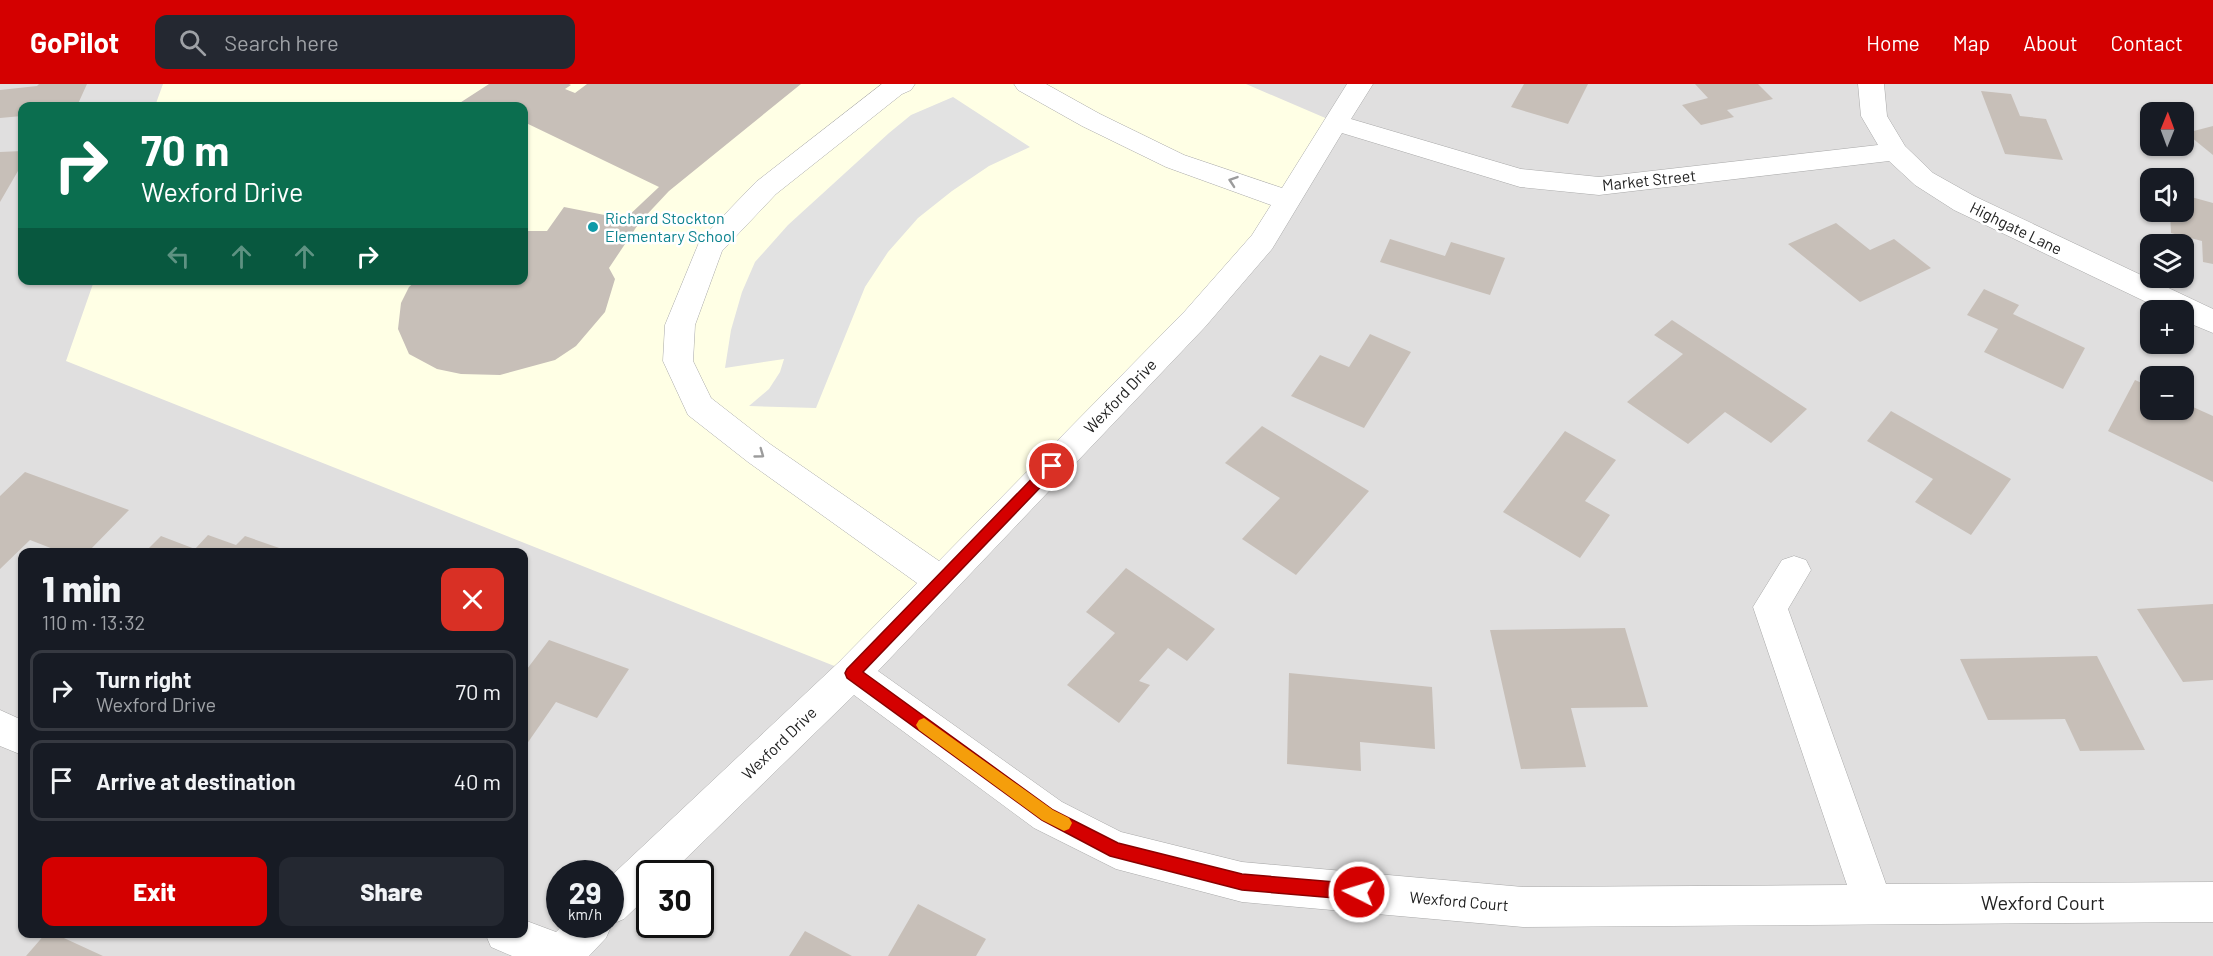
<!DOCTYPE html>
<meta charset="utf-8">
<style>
:root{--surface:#171b24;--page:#242831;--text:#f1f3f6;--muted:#9ea1a6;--line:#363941;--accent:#d40000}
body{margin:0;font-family:Barlow,sans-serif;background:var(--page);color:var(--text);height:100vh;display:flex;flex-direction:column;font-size:22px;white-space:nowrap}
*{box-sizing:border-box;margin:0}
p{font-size:20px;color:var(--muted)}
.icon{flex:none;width:33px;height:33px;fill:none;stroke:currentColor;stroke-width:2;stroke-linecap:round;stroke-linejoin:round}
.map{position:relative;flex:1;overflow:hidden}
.details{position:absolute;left:18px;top:464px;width:510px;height:390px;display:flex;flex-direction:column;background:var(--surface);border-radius:12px;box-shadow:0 2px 4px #0004}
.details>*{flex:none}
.hud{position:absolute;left:18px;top:18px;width:510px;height:183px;border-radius:12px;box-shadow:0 2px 4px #0004;background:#0b6e4f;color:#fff;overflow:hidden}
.needle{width:39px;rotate:1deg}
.buttons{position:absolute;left:2140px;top:18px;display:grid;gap:12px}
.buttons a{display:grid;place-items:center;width:54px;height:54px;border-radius:12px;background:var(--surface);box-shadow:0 2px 4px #0004;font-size:30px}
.speed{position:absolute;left:546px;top:776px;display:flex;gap:12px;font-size:30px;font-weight:700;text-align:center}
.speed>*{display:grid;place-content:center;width:78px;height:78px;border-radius:50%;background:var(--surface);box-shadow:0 2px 4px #0004;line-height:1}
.speed small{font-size:15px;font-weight:400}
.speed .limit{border:3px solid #111;border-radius:9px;background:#fff;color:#111}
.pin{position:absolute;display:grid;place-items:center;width:51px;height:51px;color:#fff;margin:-26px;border:3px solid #fff;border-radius:50%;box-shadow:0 2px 6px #0007}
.me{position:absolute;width:66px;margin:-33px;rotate:275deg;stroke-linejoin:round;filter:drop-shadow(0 0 4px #0008)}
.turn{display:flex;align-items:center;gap:21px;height:126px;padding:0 24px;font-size:27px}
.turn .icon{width:78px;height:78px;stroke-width:2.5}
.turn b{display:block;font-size:42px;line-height:51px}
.lanes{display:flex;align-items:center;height:57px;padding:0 24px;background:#0003;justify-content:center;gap:30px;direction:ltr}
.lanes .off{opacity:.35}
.round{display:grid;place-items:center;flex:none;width:63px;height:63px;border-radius:12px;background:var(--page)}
.summary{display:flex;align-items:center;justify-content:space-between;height:102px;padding:0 24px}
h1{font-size:36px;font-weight:800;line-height:45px}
.primary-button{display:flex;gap:12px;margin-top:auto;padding:12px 24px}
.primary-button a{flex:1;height:69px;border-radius:12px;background:var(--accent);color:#fff;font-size:24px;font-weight:800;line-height:69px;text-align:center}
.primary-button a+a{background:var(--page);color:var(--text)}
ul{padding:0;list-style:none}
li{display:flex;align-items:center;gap:18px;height:81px;margin:0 12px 9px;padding:0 12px;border:3px solid var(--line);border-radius:12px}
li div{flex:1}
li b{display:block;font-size:22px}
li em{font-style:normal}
header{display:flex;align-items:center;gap:36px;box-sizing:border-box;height:84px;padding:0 30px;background:var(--accent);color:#fff}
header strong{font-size:28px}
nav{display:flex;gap:33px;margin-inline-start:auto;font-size:21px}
.search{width:420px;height:54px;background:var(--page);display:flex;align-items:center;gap:15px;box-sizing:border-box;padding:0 21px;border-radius:12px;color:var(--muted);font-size:22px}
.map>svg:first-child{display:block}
.residential{fill:#e0dfdf;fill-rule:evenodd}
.education{fill:#ffffe5}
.parking{fill:#e2e2e2}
.building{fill:#c7bfb8}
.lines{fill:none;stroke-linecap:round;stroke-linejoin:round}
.street-casing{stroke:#a9a9a9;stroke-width:1}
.street{fill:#fff;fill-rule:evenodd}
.oneway{stroke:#9c9c9c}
.route{fill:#d40000;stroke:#8a0000;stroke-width:1.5}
.slow{fill:#f59e0b}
.culture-dot{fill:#0f9aa8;stroke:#fff;stroke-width:2}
.labels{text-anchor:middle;stroke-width:5;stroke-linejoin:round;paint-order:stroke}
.street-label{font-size:16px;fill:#222;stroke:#fff}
.culture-label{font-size:16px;fill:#0d838f;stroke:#fff;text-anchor:start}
.near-street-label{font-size:20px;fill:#222;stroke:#fff}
</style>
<header>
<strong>GoPilot</strong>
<div class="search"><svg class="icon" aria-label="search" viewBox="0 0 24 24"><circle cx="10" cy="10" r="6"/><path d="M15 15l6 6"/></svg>Search here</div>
<nav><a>Home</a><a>Map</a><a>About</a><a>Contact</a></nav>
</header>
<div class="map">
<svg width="2213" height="872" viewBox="0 0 2213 872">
<rect width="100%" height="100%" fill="#f2efe9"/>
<path class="residential" d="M0,0H2213V872H0ZM22,22H524V196H22ZM2151,28H2184V62H2151ZM2151,94H2184V128H2151ZM2151,160H2184V194H2151ZM2151,226H2184V260H2151ZM2151,292H2184V326H2151ZM22,468H524V849H22ZM560,789H610V840H560ZM650,789H700V840H650Z"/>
<path class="education" d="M163,0H1246L1337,39L1262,158L852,589L66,277L94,197L524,196V22H155Z"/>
<path class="parking" d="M953,13L1030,63L989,82L952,107L918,134L888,168L865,203L816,324L749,322L769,305L780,288L784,275L725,284L731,246L742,208L755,178L788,141L889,49L911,31Z"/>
<path class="building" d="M39,0H87L77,22H22V32L0,34V6L37,2Z
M489,0H569L571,1L565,5L575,9L587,0H801L669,107L639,139L609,184L615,195L605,228L576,262L555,276L500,291L461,290L437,285L409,270L398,245L401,219L409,203L417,196H524V147H547L564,123L625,135L659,103L524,38V22H455Z
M1524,0H1588L1568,40L1511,23Z
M1695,0H1758L1773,15L1727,26L1734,33L1701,41L1682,21L1708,14Z
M1981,7L2011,10L2020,32L2046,35L2063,76L2005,70Z
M2213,42V71L2186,49Z
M22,67V80L0,118V68Z
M2184,111L2213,119V180L2203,178L2202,157L2171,149L2170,128H2184Z
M1836,139L1870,166L1894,155L1931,184L1860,218L1788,160Z
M1390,155L1445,172L1451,158L1505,174L1490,211L1380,178Z
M1984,205L2019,221L2013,230L2085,264L2063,305L1984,268L1998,245L1967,231Z
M1672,236L1807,325L1771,359L1725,328L1688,360L1627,318L1683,270L1654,251Z
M1370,250L1411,268L1364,344L1291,312L1320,271L1349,283Z
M2135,296L2151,303V326H2184V319L2213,332V398L2108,347Z
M1891,327L2011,395L1971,451L1915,418L1933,395L1867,357Z
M1262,342L1369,407L1296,491L1242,455L1280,414L1225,379Z
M1565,347L1616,376L1585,417L1610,431L1580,474L1503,428Z
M25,388L129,426L88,468H61L30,456L0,485V412Z
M208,451L236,461L245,452L285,466L145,468L161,452L195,465Z
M1126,484L1215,545L1187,577L1168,564L1139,597L1150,601L1119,639L1067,601L1115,549L1086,528Z
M2213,520V596L2183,598L2137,525Z
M1625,544L1648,623L1571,624L1586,683L1521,685L1490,546Z
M549,556L629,585L597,634L556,618L524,664V589Z
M2097,572L2145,666L2080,667L2065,635L1988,636L1960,575Z
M1289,589L1432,603L1435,665L1360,658L1361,687L1287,680Z
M918,820L986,855L976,872H888Z
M805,847L852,872H789Z
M46,849H53L103,872H26Z"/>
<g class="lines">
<g class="street-casing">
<path id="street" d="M882,0H915L911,6L902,10L776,110L722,167L695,241L693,277L711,314L770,360L939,477L1185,227L1252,151L1271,121L1166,83L1082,42L1018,6L1014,0H1046L1100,30L1184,71L1282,104L1347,0H1373L1351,35L1521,85L1599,93L1878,61L1861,32L1858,0H1884L1887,32L1905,62L1933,89L1974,112L2213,225V249L2184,237V226H2163L1954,126L1915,101L1889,77L1599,111L1520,103L1342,49L1272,165L1205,243L878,587L1062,718L1121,748L1242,778L1523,803L1847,801L1753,523L1782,476L1794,472L1806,476L1811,486L1788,525L1886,800L2213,798V838L1523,843L1242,818L1116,785L1034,744L854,611L671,789H650V810L624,835L612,840L606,854L589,872H512L491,863L485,849H524V836L556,848L564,840H610V793L839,578L917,499L748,378L688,331L663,277L665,241L700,156L756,98Z
M0,626L22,636V671L0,662Z"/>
</g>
<use href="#street" class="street"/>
</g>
<defs><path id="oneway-chevron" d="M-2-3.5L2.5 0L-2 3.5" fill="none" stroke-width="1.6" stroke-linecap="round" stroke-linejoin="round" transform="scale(1.5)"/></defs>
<g class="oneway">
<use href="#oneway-chevron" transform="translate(1233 97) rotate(-161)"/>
<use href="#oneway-chevron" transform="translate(760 370) rotate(36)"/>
</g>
<path class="route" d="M1052,377L1057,378V386L863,588L1053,726L1118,759L1242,790L1359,800L1365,802L1367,808L1365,814L1359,816L1242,806L1110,772L1042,736L847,594L845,589L847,585L1048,378Z"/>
<path class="slow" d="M924,634L1053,726L1069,734L1072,739L1069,745L1064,747L1042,736L919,646L916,641L919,636Z"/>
<circle class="culture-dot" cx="593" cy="143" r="6"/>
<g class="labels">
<g class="street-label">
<text transform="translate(1649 96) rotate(-6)" y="6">Market Street</text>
<text transform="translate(2016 144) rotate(26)" y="6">Highgate Lane</text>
<text transform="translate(1120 312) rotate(-46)" y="6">Wexford Drive</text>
<text transform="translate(779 659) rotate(-44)" y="6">Wexford Drive</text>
<text transform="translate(1459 817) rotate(5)" y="6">Wexford Court</text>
</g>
<g class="culture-label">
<text x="605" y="140">Richard Stockton<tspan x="605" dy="18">Elementary School</tspan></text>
</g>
<g class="near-street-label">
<text x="2043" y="826">Wexford Court</text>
</g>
</g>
</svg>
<div class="buttons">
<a><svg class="needle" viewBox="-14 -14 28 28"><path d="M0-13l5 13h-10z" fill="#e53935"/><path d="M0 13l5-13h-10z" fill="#9ea1a6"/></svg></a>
<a><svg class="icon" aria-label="sound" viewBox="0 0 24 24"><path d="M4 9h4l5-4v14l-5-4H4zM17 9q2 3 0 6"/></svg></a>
<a><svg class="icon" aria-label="layers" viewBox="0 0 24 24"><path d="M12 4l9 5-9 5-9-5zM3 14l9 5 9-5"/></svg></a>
<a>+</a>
<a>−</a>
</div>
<div class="speed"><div>29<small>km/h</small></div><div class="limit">30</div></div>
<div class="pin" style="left:1052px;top:382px;background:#d93025"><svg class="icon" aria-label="arrive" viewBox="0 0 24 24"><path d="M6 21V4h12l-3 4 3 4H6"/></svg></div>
<svg class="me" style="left:1359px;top:808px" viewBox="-20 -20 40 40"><circle r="17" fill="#d40000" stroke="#fff" stroke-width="3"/><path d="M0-11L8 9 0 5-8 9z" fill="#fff"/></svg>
<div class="hud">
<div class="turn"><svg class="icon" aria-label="right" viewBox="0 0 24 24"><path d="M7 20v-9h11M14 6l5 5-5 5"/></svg><div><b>70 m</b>Wexford Drive</div></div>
<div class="lanes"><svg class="icon off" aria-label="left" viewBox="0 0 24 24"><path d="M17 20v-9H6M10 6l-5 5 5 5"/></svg><svg class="icon off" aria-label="ahead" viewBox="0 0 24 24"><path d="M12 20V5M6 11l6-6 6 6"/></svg><svg class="icon off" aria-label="ahead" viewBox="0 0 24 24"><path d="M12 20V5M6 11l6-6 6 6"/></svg><svg class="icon" aria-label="right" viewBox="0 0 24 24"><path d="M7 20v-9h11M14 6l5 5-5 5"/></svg></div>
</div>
<section class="details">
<div class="summary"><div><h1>1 min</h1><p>110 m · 13:32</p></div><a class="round" style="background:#d93025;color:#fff"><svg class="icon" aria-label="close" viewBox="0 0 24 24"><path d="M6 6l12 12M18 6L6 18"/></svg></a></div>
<ul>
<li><svg class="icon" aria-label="right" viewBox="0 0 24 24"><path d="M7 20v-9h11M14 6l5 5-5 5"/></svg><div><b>Turn right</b><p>Wexford Drive</p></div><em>70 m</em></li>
<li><svg class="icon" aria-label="arrive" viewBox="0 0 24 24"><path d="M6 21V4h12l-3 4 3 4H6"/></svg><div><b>Arrive at destination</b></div><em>40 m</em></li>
</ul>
<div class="primary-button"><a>Exit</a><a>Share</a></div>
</section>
</div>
